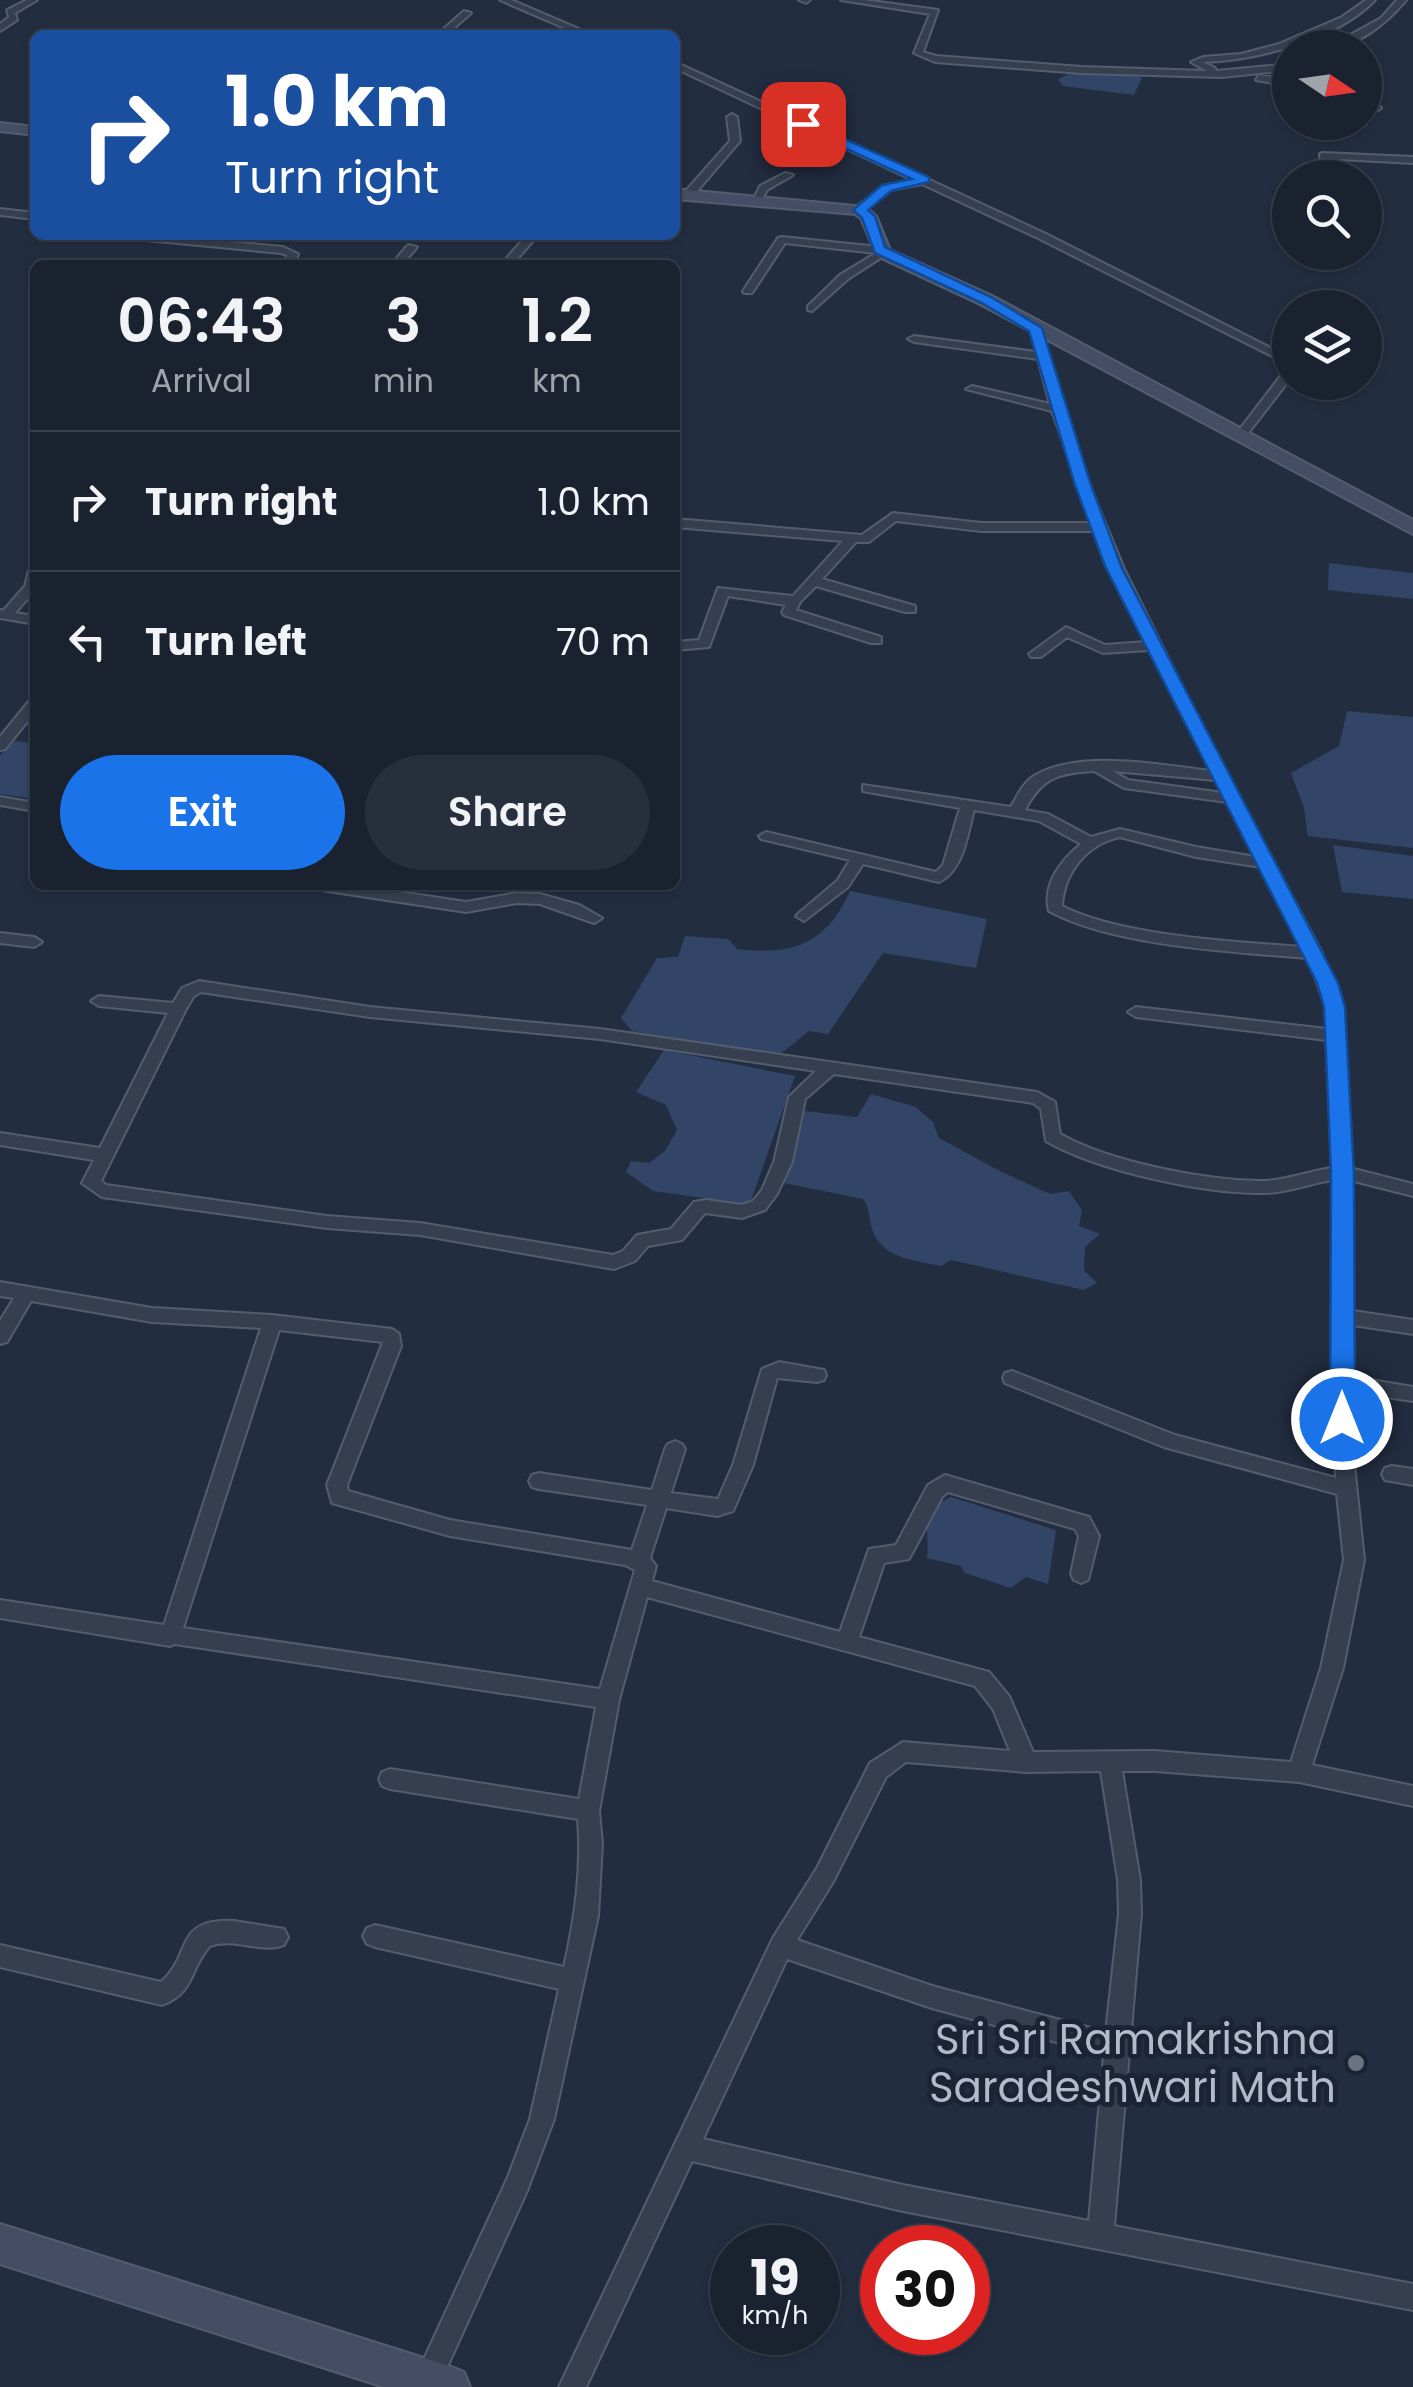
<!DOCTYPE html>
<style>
:root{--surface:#1a2230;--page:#272f3c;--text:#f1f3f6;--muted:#9fa4ab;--line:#383f4c;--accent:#1a73e8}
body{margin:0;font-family:Poppins,sans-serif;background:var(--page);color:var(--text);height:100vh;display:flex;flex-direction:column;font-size:38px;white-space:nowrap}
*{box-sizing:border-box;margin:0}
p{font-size:32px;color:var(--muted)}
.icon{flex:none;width:55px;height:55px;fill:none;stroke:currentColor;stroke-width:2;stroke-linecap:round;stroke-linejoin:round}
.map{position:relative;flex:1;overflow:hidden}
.drawer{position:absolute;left:30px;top:260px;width:650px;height:630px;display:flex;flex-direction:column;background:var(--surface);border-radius:15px;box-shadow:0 2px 8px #0004,0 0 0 2px var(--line)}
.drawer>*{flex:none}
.top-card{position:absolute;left:30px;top:30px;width:650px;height:210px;border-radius:15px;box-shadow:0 2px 8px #0004,0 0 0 2px var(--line);background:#1a4fa0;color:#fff;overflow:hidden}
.needle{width:65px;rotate:103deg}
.tools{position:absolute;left:1272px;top:30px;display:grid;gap:20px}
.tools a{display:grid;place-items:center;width:110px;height:110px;border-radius:50%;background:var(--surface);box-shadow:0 2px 8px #0004,0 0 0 2px var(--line);font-size:50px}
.speed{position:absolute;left:710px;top:2225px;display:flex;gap:20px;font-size:50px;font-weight:700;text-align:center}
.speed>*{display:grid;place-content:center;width:130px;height:130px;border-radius:50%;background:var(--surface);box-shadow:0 2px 8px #0004,0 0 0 2px var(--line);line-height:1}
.speed small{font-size:25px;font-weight:400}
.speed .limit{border:15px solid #d22;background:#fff;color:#111}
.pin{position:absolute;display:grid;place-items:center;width:85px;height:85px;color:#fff;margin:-42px;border-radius:20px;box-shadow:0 5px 15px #0006}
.me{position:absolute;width:110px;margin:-55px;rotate:0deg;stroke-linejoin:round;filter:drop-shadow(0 0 8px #0008)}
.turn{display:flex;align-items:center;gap:35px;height:210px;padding:0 30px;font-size:45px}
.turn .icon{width:130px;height:130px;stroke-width:2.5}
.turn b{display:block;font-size:70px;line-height:85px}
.eta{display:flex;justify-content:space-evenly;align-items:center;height:170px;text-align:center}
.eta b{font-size:60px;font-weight:600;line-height:70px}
.button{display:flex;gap:20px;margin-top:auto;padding:20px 30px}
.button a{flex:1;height:115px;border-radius:60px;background:var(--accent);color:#fff;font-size:40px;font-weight:600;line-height:115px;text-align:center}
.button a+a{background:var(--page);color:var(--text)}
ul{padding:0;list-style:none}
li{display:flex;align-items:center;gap:30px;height:140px;padding:0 30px;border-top:2px solid var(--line)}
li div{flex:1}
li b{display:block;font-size:38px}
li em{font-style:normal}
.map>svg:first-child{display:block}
.water{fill:#324567}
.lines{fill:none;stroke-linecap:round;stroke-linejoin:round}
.street-casing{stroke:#545d6e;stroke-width:4}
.secondary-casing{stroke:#545d6e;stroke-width:4}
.street{fill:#363f50;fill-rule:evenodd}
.secondary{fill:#444d63;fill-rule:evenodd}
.route{fill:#1a73e8;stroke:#114b97;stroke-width:2.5}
.worship-dot{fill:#6b7280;stroke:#1b2435;stroke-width:4}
.labels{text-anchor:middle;stroke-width:10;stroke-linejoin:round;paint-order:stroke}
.near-poi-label{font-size:42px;fill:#b2bacb;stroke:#1b2435;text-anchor:end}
</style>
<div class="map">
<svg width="1413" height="2387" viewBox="0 0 1413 2387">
<rect width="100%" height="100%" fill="#222d40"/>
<path class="water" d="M1071,73L1132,74L1142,78L1134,95L1063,86L1058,79Z
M1329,563L1413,573V599L1328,590Z
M1347,711L1413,717V848L1308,836L1304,808L1291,773L1339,746Z
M15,741L35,743V799L0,794V755Z
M1333,845L1413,856V899L1342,892Z
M850,891L987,919L976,968L883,953L828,1034L809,1031L778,1056L632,1031L621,1018L657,958L678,957L685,936L728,939L737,949C793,956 826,944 850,891Z
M664,1050L795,1076L749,1206H720L703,1198L653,1191L626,1172L631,1161L649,1163L665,1151L677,1130L666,1105L636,1092Z
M871,1094L916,1107L933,1122L939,1138L1000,1171L1050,1194L1069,1191L1082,1210L1079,1226L1100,1234L1085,1247L1084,1270L1097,1283L1084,1290L951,1260L941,1266C914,1260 882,1259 872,1229C868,1217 871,1209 863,1199L779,1182L804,1111L857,1117Z
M951,1497L1056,1530L1048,1584L1026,1577L1011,1588L965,1573L961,1566L927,1558C929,1540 925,1526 928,1508Z"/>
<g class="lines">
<g class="street-casing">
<path id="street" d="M27,0H37L15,13L17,20L0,31V24L9,17L7,10Z
M500,0H511L593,35H581Z
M799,0H810L806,3Z
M841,0H864L938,10L923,52L936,56L1082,67L1207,71L1191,62L1203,57L1241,54L1279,44L1342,17L1366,0H1375C1338,39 1255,61 1203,62L1215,68L1216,71L1290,64V70L1222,77L1082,73L935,62L914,53L930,14Z
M1397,0H1406C1388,22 1357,48 1327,48L1381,18Z
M464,11L471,13L446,35H437Z
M675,62L1046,234L1290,358V365L1038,238L922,184L890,190L863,212H855V208L884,186L913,180L675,68Z
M1259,75L1290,80V86L1256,80Z
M1365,102L1379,106L1381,108L1376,111L1365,108Z
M732,114L737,117L740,141L692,197H684V193L730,141L727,117Z
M1323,153L1413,157V163L1320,158V154Z
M785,173L793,175L767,190L760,203H752L760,186Z
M0,209L35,213V219L0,215Z
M120,235H157L283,247L298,254L294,265H284L287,255L281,253L125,238Z
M364,235H375L368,240L364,239Z
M527,235H538L512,265H501Z
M782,237L879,247L888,253L848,279L812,311L808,310V306L840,275L876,253L785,243L752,293H744L743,291L778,238Z
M408,245L417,247L402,265H391Z
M1035,325L1040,328L1063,411L1092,492L1125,571L1201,725L1322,953L1342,1007L1350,1168L1413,1184V1196L1350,1180L1353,1311L1413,1320V1334L1353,1325V1377L1413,1387V1401L1353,1392V1455L1364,1560L1343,1668L1312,1765L1413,1786V1806L1299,1782L1155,1771H1122L1140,1880L1141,1914L1114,2226L1413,2284V2310L903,2211L692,2161L586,2387H559L773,1938L817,1868L870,1763L903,1742L1010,1751L993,1709L975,1686L647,1597L619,1700L599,1811L602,1844L598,1916L554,2119L527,2191L438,2387H418L415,2379L419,2370L508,2177L530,2119L559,1989L375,1947L367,1944L363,1936L367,1928L375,1925L564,1967C575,1918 582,1870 578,1819L390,1789L382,1786L379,1779L382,1772L390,1769L579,1799L596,1707L175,1644L170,1646L0,1618V1600L164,1625L261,1328L152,1322L31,1301L7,1342L0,1344V1321L14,1298L0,1296V1282L152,1308L272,1315L392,1329L399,1334L401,1346L347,1485L348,1491L450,1520L632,1550L647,1505L539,1489L532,1487L529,1481L532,1475L539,1473L652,1490L665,1449L668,1444L675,1441L682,1444L685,1449L671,1493L718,1499L733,1465L762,1369L779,1362L824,1370L826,1375L824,1380L817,1382L777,1378L753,1465L733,1511L717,1516L666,1508L650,1558L656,1566L652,1581L840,1632L869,1549L896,1545L928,1485L945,1475L1089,1517L1099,1536L1088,1580L1081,1583L1074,1580L1071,1574L1079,1536L1075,1529L948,1492L942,1497L909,1559L884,1563L859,1637L989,1672L1009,1696L1033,1752L1155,1751L1291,1762L1321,1668L1344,1560L1337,1494L1164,1447L1005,1383L1003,1378L1005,1373L1012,1371L1175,1435L1336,1478L1333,1383L1335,1233L1333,1180C1310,1183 1288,1193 1264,1193C1204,1194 1098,1171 1046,1141L1041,1109L1033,1103L834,1074L805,1099L792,1162L777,1194L765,1210L742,1218L705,1213L682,1240L648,1246L635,1261L614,1269L420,1235L327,1228L102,1197L82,1183L94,1160L0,1145V1133L100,1148L168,1013L99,1006L91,1001L99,996L173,1003L182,988L199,981L370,1007L600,1029L1037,1092L1055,1102L1060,1134C1109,1162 1207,1181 1264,1181C1287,1180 1309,1171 1332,1168L1327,1040L1136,1017L1128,1012L1136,1007L1327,1029L1326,1007L1308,958C1234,952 1113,946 1049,911C1042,885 1061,860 1081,844L1039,821L974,810C967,835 964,870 939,882L863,864L848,887L804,921L796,916L799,913L837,881L850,860L761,839L759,836L766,832L936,872L943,865L960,808L868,792L863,791V785L1011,807C1017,796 1023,783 1034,776C1078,749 1161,765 1211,771L1149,650L1103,653L1067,637L1041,657H1031L1029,654L1066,627L1105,645L1146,642L1096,531H981L896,521L869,542H856L822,579L915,606V612H905L816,586L800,602L796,610L881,637V643H871L784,615L782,612L786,605L728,596L709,647L675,650V642L699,640L718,588L793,596L843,541L675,527V519L862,535L893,513L981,523H1093L1052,411L966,389L972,386L1050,404L1038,359L914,342L908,339L914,336L1036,352L1030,328ZM1094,771L1124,788L1227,802L1256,857L1196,847L1120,829L1091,837L1048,814L1025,810C1042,777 1059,773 1094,771ZM1113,771L1216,780L1223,793L1128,780ZM1120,837L1196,857L1261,867L1303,947C1236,942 1120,936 1062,906C1064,872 1087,844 1120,837ZM201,992L370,1017L600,1039L816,1071L789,1097L774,1162L762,1190L753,1201L742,1205L706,1200L694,1202L671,1229L637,1235L623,1251L613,1255L420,1223L327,1216L106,1185L101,1181L186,1009L194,996ZM279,1330L383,1342L327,1485L332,1503L450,1536L625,1565L635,1570L600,1689L183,1628ZM906,1762L1026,1772L1101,1771L1118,1880L1119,1914L1106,2032L932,1986L797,1940L833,1882L886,1777ZM787,1959L932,2008L1104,2055L1089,2221L903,2185L703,2139Z
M1290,368V379L1245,437H1237V433L1286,369Z
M35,567V590L15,613L35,616V624L0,618V610L3,611L25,586L29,571Z
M35,699V712L5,749L0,750V737L30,700Z
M0,797L35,803V811L0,805Z
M313,885H352L466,902L517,893L540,894L579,905L602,918L594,923L540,904L517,903L466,912L321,890Z
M0,933L34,937L42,942L34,947L0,943Z
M1392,1466L1413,1469V1485L1385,1480L1382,1474L1385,1468Z
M234,1921L284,1929L288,1937L284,1945C261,1954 234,1937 210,1946C189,1969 196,1992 162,2005L0,1967V1945L161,1982C193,1955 173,1918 234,1921Z"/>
</g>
<g class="secondary-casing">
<path id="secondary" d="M0,123L35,127V135L0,131Z
M675,189L865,207L876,216L890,250L992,296L1413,520V534L980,304L877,256L861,218L855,214L675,199Z
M0,2224L449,2366L464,2372L470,2387H384L0,2264Z"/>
</g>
<use href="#street" class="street"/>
<use href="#secondary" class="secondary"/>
</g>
<path class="route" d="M799,122H807L929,177V182L891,191L868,210L875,216L885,247L991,297L1042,328L1091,485L1121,566L1338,983L1345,1007L1354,1174L1355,1419L1351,1426H1333L1330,1419L1331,1174L1324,1007L1317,983L1105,566L1075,485L1029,331L982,303L875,253L862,218L853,210L882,185L912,179L799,127Z"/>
<circle class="worship-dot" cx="1356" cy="2063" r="10"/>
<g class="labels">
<g class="near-poi-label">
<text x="1336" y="2054">Sri Sri Ramakrishna<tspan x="1336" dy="48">Saradeshwari Math</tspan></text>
</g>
</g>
</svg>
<div class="tools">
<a><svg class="needle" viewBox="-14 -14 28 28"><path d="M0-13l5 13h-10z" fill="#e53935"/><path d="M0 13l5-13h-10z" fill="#9fa4ab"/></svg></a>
<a><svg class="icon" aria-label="search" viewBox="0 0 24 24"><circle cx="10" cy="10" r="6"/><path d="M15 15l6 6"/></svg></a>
<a><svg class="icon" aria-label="layers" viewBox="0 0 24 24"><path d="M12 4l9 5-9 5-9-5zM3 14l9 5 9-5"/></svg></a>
</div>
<div class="speed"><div>19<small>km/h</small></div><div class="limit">30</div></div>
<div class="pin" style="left:803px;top:124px;background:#d93025"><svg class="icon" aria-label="arrive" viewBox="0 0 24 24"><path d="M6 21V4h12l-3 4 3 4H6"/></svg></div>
<svg class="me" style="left:1342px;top:1419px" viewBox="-20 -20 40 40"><circle r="17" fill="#1a73e8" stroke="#fff" stroke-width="3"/><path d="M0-11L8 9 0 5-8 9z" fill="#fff"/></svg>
<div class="top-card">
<div class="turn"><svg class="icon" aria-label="right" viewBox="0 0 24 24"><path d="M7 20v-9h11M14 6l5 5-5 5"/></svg><div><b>1.0 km</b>Turn right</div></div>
</div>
<section class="drawer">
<div class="eta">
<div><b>06:43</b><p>Arrival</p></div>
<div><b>3</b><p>min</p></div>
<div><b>1.2</b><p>km</p></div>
</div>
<ul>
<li><svg class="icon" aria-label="right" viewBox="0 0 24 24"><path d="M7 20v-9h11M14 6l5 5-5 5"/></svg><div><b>Turn right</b></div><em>1.0 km</em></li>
<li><svg class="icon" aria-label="left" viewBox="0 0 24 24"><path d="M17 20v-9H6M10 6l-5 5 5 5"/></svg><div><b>Turn left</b></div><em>70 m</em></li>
</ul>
<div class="button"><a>Exit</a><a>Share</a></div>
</section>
</div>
